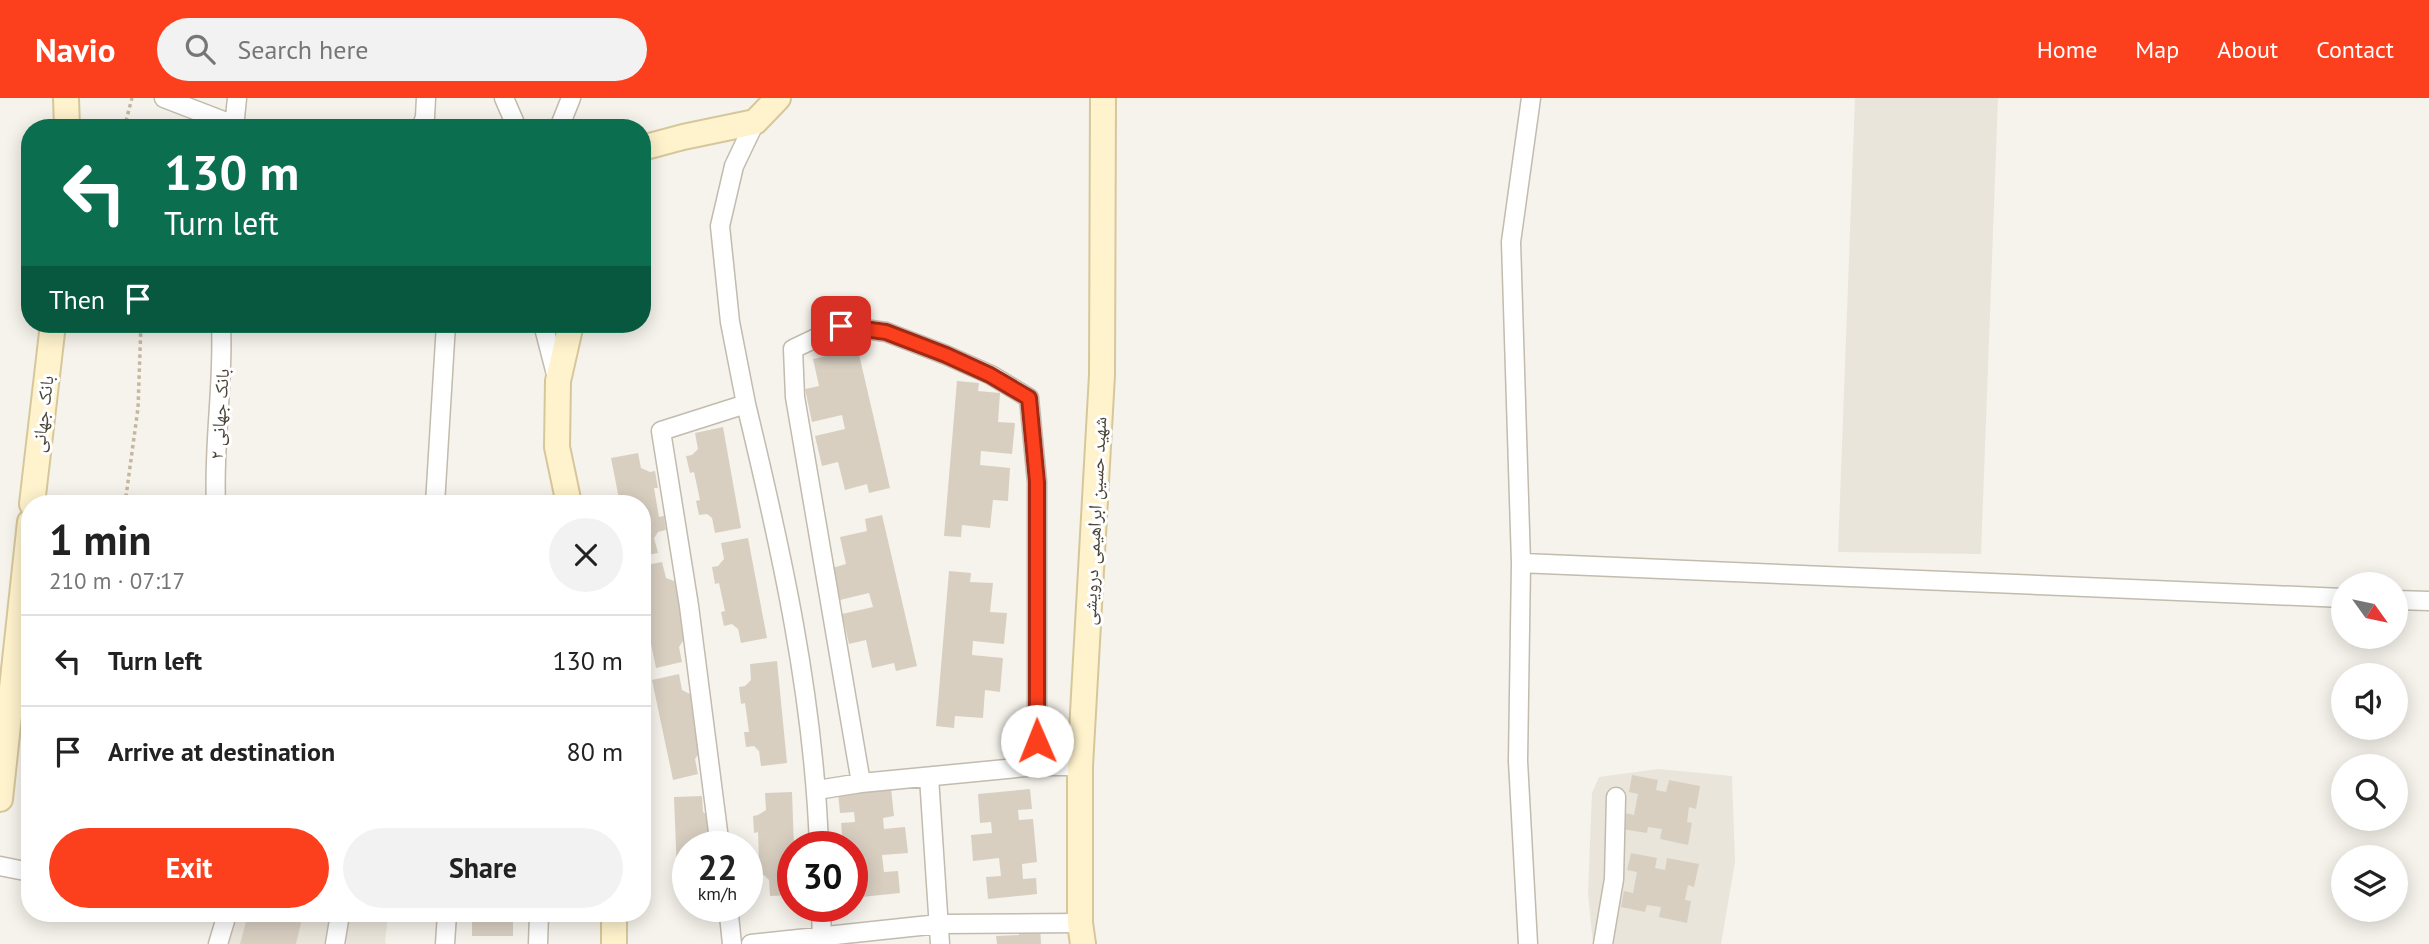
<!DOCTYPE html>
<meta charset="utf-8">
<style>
:root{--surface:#fff;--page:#f2f2f2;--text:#222;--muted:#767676;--line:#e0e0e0;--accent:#fc3f1d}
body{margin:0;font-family:"PT Sans","Noto Naskh Arabic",sans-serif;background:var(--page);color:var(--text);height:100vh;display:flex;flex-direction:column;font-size:26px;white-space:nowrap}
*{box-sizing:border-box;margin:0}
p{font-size:23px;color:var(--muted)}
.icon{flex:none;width:38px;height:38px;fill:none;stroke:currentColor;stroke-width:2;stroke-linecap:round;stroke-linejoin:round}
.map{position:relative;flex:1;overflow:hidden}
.sheet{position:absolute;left:21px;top:397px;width:630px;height:427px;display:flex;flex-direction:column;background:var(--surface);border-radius:28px;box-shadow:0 4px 18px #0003}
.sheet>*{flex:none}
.hud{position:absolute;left:21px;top:21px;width:630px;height:214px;border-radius:28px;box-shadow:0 4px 18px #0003;background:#0b6e4f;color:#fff;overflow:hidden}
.needle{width:46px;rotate:123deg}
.buttons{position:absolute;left:2331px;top:474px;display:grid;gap:14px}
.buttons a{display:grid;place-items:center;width:77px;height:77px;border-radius:50%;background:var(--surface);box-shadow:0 4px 18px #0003;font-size:35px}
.speed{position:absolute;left:672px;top:733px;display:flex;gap:14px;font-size:35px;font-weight:700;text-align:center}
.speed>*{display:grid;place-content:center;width:91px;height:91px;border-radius:50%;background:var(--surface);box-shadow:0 4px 18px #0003;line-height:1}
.speed small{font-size:18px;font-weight:400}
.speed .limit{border:10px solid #d22;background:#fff;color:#111}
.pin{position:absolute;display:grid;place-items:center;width:60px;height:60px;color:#fff;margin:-30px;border-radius:14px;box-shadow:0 4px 10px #0006}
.me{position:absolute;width:77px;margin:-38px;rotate:359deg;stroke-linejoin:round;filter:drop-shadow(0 0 5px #0008)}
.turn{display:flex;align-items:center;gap:24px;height:147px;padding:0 28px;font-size:32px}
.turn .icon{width:91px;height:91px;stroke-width:2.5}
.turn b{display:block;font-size:49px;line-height:60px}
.then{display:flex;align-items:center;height:66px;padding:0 28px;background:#0003;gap:14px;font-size:26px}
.round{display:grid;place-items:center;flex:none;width:74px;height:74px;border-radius:37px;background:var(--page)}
.headline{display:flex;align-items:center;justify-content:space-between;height:119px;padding:0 28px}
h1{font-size:42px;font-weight:800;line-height:52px}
.primary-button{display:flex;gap:14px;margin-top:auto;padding:14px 28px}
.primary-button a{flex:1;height:80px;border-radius:42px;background:var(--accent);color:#fff;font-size:28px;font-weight:800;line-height:80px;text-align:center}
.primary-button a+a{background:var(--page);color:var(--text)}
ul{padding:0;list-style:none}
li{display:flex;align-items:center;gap:21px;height:91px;padding:0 28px;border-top:2px solid var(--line)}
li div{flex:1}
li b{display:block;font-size:26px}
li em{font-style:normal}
header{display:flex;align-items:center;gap:42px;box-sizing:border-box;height:98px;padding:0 35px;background:var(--accent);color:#fff}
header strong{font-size:33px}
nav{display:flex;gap:38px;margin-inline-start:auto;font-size:24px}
.search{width:490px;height:63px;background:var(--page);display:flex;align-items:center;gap:18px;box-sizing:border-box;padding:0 24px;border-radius:38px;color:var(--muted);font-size:26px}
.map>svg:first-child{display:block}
.residential{fill:#eae5da}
.building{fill:#d8cfc1}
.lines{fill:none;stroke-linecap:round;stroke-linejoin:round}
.street-casing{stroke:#c2bbae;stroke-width:21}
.secondary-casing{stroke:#d6c79b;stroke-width:28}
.path{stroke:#c4b79f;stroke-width:3.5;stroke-dasharray:3.5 3.5;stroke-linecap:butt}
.street{stroke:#fff;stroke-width:18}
.secondary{stroke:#fff3cd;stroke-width:24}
.route-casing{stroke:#a42913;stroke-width:18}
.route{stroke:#fc3f1d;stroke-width:12}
.labels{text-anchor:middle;stroke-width:6;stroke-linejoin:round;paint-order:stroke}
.street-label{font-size:19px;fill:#4b4439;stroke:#fff}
</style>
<header>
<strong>Navio</strong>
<div class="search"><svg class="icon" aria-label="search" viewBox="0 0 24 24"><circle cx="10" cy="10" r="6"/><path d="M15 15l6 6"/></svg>Search here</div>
<nav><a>Home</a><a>Map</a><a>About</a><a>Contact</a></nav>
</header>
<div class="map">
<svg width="2429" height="846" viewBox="0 0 2429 846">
<rect width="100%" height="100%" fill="#f6f3ec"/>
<path class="residential" d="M1855,0H1998L1981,456L1838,454Z
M1658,671L1732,678L1735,764L1721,846H1593L1588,795L1592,695L1599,679Z
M218,816H388L385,845L388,846H210Z"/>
<path class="building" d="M855,239L890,390L869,395L867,386L845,392L838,364L822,368L815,338L845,331L842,317L812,324L805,291L819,288L813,261L840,255L837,243Z
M957,283L979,285L978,293L1000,295L998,324L1015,325L1012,356L981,353L980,367L1010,370L1008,403L993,402L990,430L962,427L961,439L944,438Z
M723,329L741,430L715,435L712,420L707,416L699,417L696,403L700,402L694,374L690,375L686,358L692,357L698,351L695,335Z
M638,355L641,370L650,374L655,373L658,390H654L659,419L664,418L666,432L658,434L654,440L658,455L642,458V406H620L611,360Z
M882,417L917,568L896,573L894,565L872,570L866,542L849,546L842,516L873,509L869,495L840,502L832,470L846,466L840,439L867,433L865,421Z
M748,440L767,540L741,545L738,531L732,526L724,528L721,514L725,513L719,485L715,486L712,469L718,468L724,461L721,445Z
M662,464L666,480L674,483L680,482L683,499L679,500L684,528L691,542L683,543L679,549L682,564L656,570L642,503V468Z
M949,473L971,475L970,484L993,485L990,514L1007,515L1004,546L973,543L972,557L1003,560L1000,594L985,592L983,620L955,618L954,630L936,628Z
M777,563L787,665L761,668L759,653L754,648L746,649L744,634H749L745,605L741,606L739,589L745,588L751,582L750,566Z
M679,576L682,592L690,596L696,595L699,655L695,661L698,676L673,682L652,582Z
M1632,677L1658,682L1656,692L1666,694L1669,682L1700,688L1696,711L1689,709L1687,724L1692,725L1688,747L1660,741L1662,731L1648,729L1647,735L1622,731L1625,715L1634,717L1638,696L1629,694Z
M891,690L894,718L883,720L884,731L905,729L908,755L882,757L884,774L898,773L900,795L852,800V783L862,782L861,767L852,768V749H843L841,725L855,724L854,714L840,715L838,695Z
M1030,691L1032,711L1018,712L1019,722L1033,721L1037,764L1022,766L1023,781L1036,780L1037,796L988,801L986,779L1001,778L999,760L973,763L971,737L992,735L991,724L980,725L978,696Z
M792,694L794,749L793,797L770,798L769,782L764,777L756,778L755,763H759L758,734L754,735L753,718L758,717L766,712L765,695Z
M702,698L703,714L710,719L712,749H688V800L678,801L674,699Z
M1631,755L1657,760L1655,770L1665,772L1667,760L1699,766L1694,789L1688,787L1685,802L1691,803L1687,825L1659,819L1661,809L1647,807L1645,814L1621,809L1624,793L1633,795L1637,774L1627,772Z
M248,816H303L296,846H240Z
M472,816H513V838H472Z
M1040,827L1041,846H997L996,838L1019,837L1018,828Z"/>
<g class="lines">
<g class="street-casing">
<path id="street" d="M164,0L234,27
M504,0L517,30
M234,30L237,0
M421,30L425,19L426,0
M559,30L571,0
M543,226L557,280
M746,306L730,224L720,128L734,68L755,24
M216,406C213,346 224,286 221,226
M435,406L446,226
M1521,465L2343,500
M2396,502L2429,503
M929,679L940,846
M861,685L795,299L793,251L841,228L886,234L946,257L991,277L1029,300L1037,384V668
M817,692L861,685L1037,668H1080
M720,749L689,508L661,333L746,306C781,451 814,599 819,749
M0,768L30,774
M728,808L732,846
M821,808L822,846
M218,846L227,816
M335,846L340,816
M445,846L447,816
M538,846L539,816
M751,846L939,826L1080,825
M1528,846L1518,663L1521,465L1511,144L1531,0
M1603,846L1614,781L1616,699"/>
</g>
<g class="secondary-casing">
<path id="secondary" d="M66,0L67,30
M642,50L683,39L755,24L778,0
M32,406L53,226
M569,406L557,349L558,283L571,226
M0,701L30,424
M614,846V816
M1083,846L1080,825V668L1102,277L1103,0"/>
</g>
<path class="path" d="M127,30L126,23L132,0
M125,406L138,310L141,226"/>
<use href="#street" class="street"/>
<use href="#secondary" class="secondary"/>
</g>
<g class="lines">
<g class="route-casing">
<path id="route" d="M841,228L886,234L946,257L990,277L1029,300L1037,384V643"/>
</g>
<use href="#route" class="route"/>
</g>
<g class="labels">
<g class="street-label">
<text transform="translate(42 316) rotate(-83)" y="7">بانک جهانی</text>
<text transform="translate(219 316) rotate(-86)" y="7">بانک جهانی ۲</text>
<text transform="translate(1094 423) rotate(-87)" y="7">شهید حسین ابراهیمی درویشی</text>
</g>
</g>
</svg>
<div class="buttons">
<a><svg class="needle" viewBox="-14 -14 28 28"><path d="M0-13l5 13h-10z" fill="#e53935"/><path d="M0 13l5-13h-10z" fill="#767676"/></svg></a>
<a><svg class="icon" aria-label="sound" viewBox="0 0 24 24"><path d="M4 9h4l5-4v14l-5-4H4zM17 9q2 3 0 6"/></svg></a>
<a><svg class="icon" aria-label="search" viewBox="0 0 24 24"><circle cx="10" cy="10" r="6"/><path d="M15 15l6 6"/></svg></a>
<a><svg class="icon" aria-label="layers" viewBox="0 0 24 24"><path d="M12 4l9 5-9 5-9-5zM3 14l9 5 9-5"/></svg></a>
</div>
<div class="speed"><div>22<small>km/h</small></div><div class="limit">30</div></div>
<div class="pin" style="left:841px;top:228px;background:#d93025"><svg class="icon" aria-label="arrive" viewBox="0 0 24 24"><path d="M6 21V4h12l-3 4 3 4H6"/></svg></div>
<svg class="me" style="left:1037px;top:643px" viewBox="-20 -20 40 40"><circle r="19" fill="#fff"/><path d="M0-13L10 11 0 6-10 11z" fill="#fc3f1d"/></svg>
<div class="hud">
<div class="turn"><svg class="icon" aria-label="left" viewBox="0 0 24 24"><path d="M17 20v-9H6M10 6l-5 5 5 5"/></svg><div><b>130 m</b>Turn left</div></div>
<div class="then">Then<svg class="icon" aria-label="arrive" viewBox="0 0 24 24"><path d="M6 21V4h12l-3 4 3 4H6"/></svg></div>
</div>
<section class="sheet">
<div class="headline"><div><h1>1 min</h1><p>210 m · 07:17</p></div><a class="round"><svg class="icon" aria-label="close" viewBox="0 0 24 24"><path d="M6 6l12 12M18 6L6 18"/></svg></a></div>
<ul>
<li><svg class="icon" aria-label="left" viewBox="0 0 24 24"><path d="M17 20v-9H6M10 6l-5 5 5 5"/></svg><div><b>Turn left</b></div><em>130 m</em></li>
<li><svg class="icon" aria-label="arrive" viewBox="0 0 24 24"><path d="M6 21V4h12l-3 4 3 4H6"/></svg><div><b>Arrive at destination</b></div><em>80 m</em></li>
</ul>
<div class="primary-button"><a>Exit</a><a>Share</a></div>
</section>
</div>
